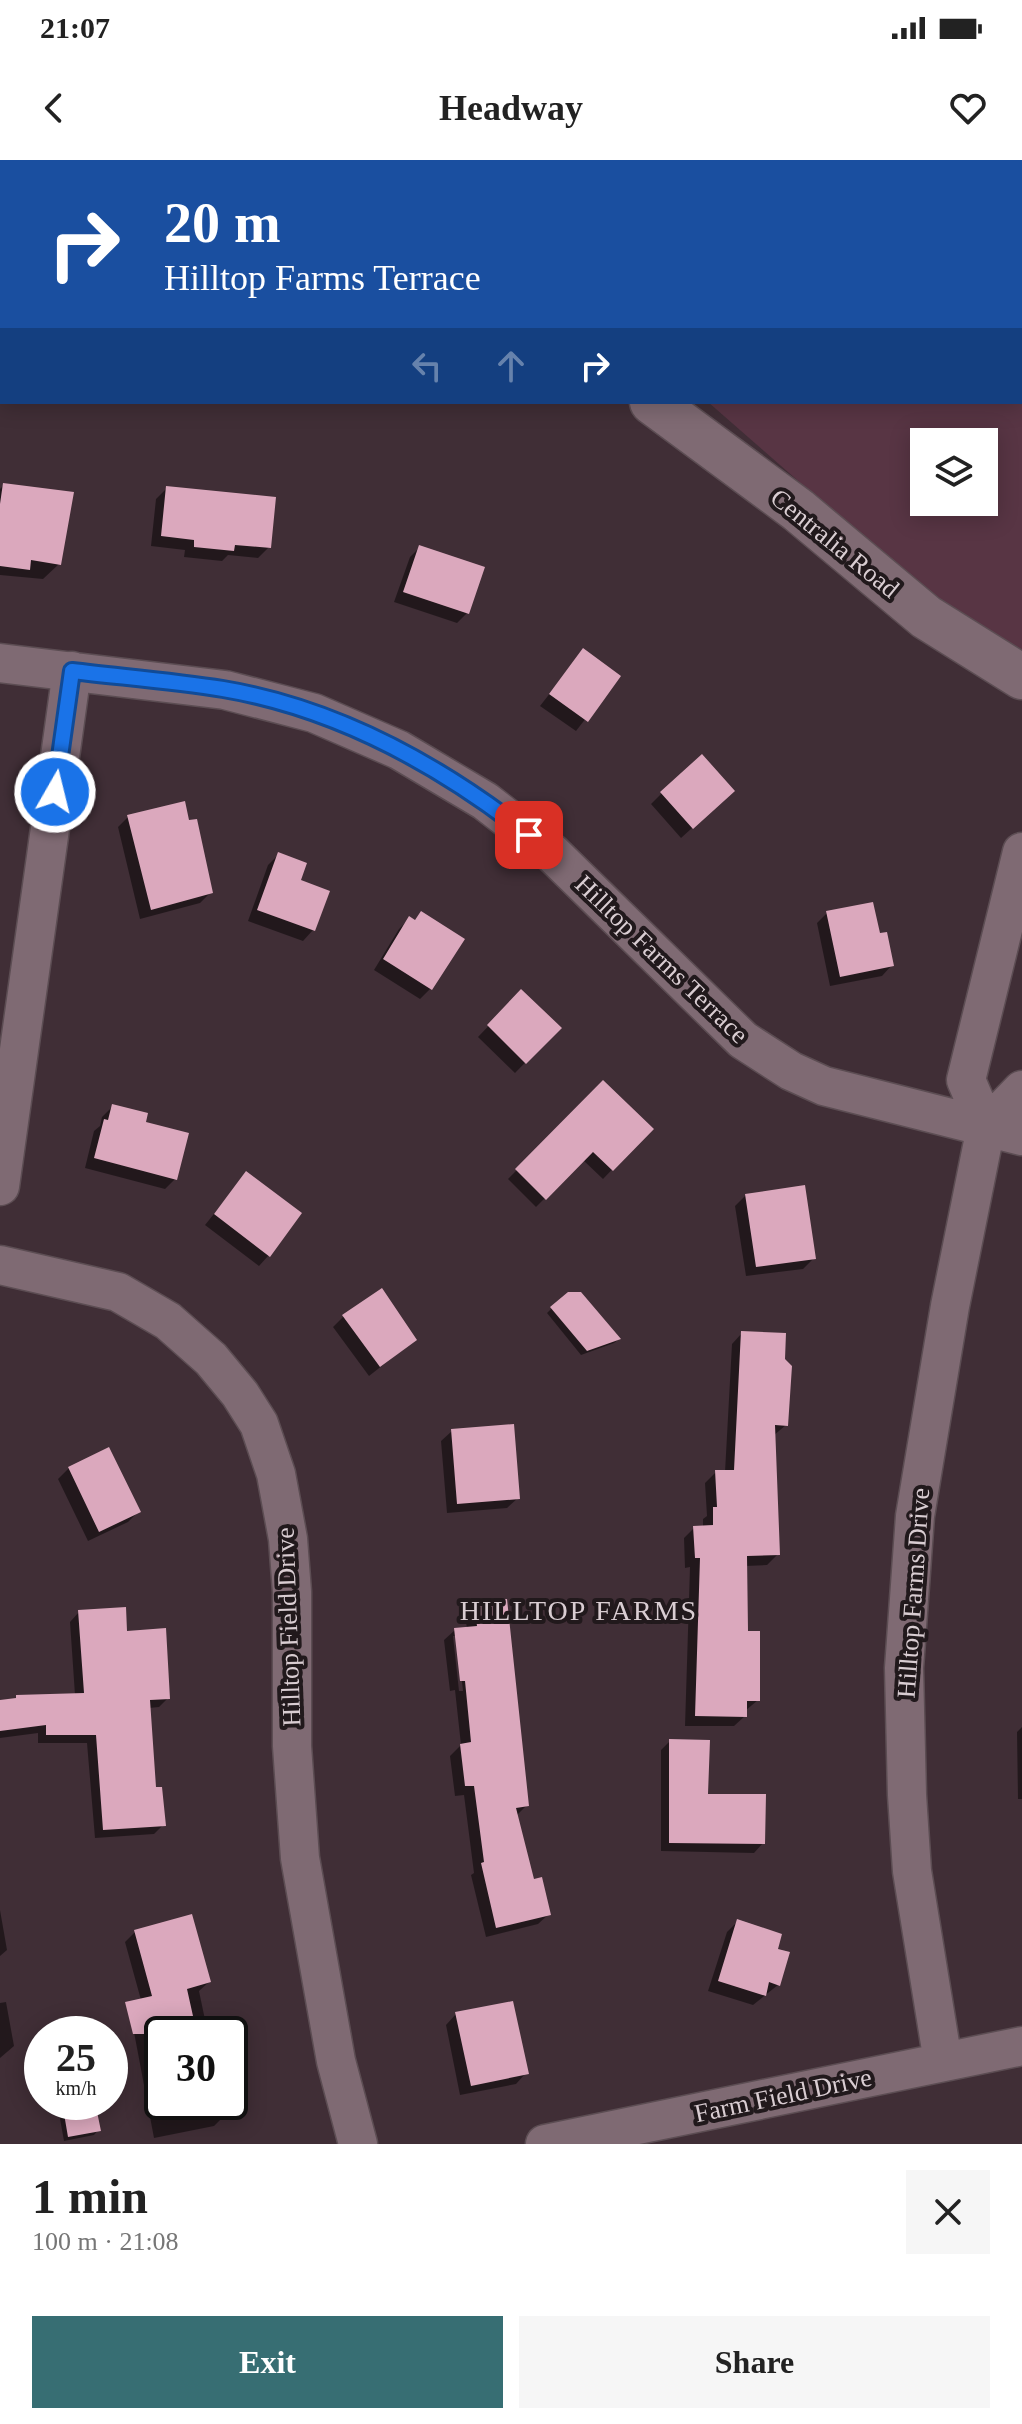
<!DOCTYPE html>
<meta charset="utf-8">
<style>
:root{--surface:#fff;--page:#f6f6f6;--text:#222;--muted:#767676;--accent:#376e73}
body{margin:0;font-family:Georgia,serif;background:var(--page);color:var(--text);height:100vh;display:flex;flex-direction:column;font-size:30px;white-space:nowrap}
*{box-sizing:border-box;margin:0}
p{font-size:26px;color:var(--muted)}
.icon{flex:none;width:44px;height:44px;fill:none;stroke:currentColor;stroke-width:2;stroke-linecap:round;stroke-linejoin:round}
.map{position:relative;height:1984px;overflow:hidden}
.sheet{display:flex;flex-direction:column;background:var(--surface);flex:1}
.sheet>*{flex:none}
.hud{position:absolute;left:0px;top:0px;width:1022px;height:244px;box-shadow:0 4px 20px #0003;background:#1a4fa0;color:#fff;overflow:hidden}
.tools{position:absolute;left:910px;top:268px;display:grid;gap:16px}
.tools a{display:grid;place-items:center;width:88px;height:88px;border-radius:0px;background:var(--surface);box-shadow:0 4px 20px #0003;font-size:40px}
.speed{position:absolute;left:24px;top:1856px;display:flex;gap:16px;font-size:40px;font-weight:700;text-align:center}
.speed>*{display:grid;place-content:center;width:104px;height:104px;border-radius:50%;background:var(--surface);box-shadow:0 4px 20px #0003;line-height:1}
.speed small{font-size:20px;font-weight:400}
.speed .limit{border:4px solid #111;border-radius:12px;background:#fff;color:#111}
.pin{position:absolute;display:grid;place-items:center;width:68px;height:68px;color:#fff;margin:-34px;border-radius:16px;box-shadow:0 4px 12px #0006}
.me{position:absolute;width:88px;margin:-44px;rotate:8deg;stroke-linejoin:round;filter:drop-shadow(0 0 6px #0008)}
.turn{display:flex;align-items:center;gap:28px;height:168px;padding:0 32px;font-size:36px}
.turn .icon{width:104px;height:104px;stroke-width:2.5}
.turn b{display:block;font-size:56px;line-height:68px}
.lanes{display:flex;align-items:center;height:76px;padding:0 32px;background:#0003;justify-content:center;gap:40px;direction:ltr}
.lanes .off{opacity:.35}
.round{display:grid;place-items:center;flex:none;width:84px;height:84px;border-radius:0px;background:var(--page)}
.headline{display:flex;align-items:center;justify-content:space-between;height:136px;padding:0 32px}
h1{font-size:48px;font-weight:800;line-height:60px}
.action{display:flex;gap:16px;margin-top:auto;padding:16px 32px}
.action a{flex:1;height:92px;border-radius:0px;background:var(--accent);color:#fff;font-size:32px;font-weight:800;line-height:92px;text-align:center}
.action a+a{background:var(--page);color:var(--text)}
.status{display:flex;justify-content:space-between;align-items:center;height:56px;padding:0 40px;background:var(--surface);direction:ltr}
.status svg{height:22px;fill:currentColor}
header{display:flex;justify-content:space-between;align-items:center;height:104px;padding:0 32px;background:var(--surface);font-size:36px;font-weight:800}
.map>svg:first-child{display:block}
.green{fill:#583544;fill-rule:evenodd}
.shadow{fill:#0007;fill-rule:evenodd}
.building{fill:#dba8bd}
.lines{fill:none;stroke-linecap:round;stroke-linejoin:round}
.minor-casing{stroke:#5c4d53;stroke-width:41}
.tertiary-casing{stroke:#5c4d53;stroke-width:47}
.minor{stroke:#7f6a73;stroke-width:38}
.tertiary{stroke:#7f6a73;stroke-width:44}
.route-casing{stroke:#114b97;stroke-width:20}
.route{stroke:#1a73e8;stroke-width:14}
.labels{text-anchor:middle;stroke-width:8;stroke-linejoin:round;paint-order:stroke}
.street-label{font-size:26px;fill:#d9cdd2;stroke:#21191c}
.neighbourhood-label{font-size:28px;letter-spacing:2px;fill:#d9cdd2;stroke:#21191c}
</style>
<div class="status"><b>21:07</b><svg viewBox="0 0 49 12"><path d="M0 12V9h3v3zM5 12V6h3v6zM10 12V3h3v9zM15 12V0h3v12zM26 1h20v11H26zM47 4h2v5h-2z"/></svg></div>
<header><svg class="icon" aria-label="back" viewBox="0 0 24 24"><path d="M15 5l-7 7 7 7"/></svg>Headway<svg class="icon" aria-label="heart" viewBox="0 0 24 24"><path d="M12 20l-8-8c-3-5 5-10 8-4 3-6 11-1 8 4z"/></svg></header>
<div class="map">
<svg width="1022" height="1984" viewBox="0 0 1022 1984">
<rect width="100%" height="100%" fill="#402e36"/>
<path class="green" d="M0,0H1022V496L1001,486L893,404L708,242H1020V2H2V51ZM924,282H984V342H924Z"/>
<path class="shadow" d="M4,325L59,404L43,419L0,415V329Z
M167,328L269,387L258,398L228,395L222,401L184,397L185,390L151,386L156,339Z
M420,387L467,453L457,463L394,442L410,397Z
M583,491L618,517L576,571L540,546Z
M662,633L722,641L681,678L651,644Z
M128,657L188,663L211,732L200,743L140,759L118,667Z
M279,694L298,721L313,770L303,781L248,761L268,705Z
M421,753L430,829L420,839L374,810L399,769L409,759L414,761Z
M827,753L878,775L892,805L882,816L830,826L817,763Z
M521,832L559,868L515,913L478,877Z
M603,923L651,969L603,1019L583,1000L536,1047L508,1019Z
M113,946L144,964L175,1019L165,1029L85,1008L94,971L100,966L102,957Z
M246,1014L269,1095L259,1106L205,1065Z
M746,1035L814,1098L803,1109L746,1116L735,1046Z
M381,1131L415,1180L369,1216L333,1167L343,1157Z
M552,1148L619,1179L614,1183L581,1195L547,1153Z
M742,1173L786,1265L773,1276L778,1394L767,1405L745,1406L746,1473L758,1540L745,1551V1556L734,1566H685L690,1407L685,1408L684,1378L694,1368L703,1367V1359L707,1356L705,1323L716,1312H725L732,1184Z
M452,1271L518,1338L507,1348L447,1353L441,1281Z
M69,1308L138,1352L128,1362L88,1381L58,1319Z
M475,1445L527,1645L516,1656L532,1721L549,1754L538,1764L486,1777L471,1715L474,1713L464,1635L455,1636L450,1596L461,1585L455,1530L450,1531L444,1480L455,1470L467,1469L465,1455ZM453,1476H457L463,1531H459Z
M79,1452L125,1473L168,1538L159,1547L149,1548L154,1629L163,1665L154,1674L95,1678L87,1583H38V1573L0,1578V1542L13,1540L17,1537L75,1535L70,1462Z
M1022,1567V1639H1018L1017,1572Z
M670,1581L706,1636L763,1683L754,1693L661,1691V1590Z
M0,1750L7,1790L0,1796Z
M738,1761L775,1790L778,1825L753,1845L708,1831L727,1772Z
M135,1772L209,1822L199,1831L208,1874H162V1942H221L224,1956L214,1966L154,1978L130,1851L141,1840L125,1782Z
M6,1842L14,1886L0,1898V1843Z
M456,1854L526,1913L516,1924L460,1935L446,1865Z
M57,1942H93L98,1970L94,1975L64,1981Z"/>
<path class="building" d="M3,323L74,332L61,405L31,400L30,410L0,406V344Z
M166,326L276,337L271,388L235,385L234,391L194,387V380L161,376Z
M419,385L485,407L469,454L403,432Z
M583,488L621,516L588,562L549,534Z
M702,594L735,631L693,669L660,632Z
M185,641L189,660L197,659L213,733L151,750L127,655Z
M278,692L307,703L301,720L330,731L315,771L257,750Z
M873,742L880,773L887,772L894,806L840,817L826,751Z
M421,751L465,779L432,830L383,799L409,756L415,760Z
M521,829L562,868L526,904L487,865Z
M603,920L654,969L613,1011L593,992L546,1040L515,1009Z
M112,944L148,953L146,962L189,973L177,1020L94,998L104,959L108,960Z
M246,1011L302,1053L270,1097L214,1054Z
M805,1025L816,1099L756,1107L745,1034Z
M382,1128L417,1180L380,1207L342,1155Z
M568,1132H581L621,1179L587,1191L550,1147Z
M741,1171L786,1173L785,1199L792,1206L788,1266L775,1265L780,1395L747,1396L748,1471H760V1541H747V1557L695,1556L700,1398H695L693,1366L713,1365V1347H717L715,1310H734Z
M514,1264L520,1339L457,1344L451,1269Z
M109,1287L141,1352L99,1372L68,1307Z
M507,1439L529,1646L516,1648L534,1719L542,1717L551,1755L496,1768L481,1703L484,1702L474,1626H465L460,1584L471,1582L465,1521H460L454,1468L477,1466L474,1443Z
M126,1447L127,1471L166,1468L170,1539L150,1540L156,1627H162L166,1666L103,1670L96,1575H46V1565L0,1571V1540L16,1538V1535L84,1533L78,1450Z
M669,1579L710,1580L708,1634H766L765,1684L669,1683Z
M192,1754L211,1822L187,1829L197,1874H133L125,1842L152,1836L134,1770Z
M737,1759L782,1774L778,1789L790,1792L780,1826L769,1822L766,1836L718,1821Z
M513,1841L529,1914L471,1926L455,1852Z
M62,1942H95L101,1971L68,1977Z"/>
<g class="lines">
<g class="minor-casing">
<path id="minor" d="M0,503L225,530L314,553L399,590L485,641L552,693L743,880L791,911L824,926L1022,976
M986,967L1022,930
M0,1026L72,511
M0,1105L118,1132L168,1161L211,1199L240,1234L259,1264L276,1314L288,1379L292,1432V1586L300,1698L336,1901L358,1984
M943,1902L912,1711L907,1635L904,1508L915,1356L950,1146L986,967L966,920L1022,692
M545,1984L1022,1886"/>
</g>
<g class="tertiary-casing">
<path id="tertiary" d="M0,68H2
M652,242L798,350L926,457L1022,517"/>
</g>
<use href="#minor" class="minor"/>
<use href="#tertiary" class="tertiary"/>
</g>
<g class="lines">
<g class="route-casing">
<path id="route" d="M55,632L72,511C122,517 173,521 223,529C336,548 441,606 529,675"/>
</g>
<use href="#route" class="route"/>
</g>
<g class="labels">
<g class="street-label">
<text transform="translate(835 383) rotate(39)" y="9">Centralia Road</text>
<text transform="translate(662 799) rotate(44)" y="9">Hilltop Farms Terrace</text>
<text transform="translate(913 1433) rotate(-86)" y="9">Hilltop Farms Drive</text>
<text transform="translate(288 1467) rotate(-92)" y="9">Hilltop Field Drive</text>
<text transform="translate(783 1935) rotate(-12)" y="9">Farm Field Drive</text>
</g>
<g class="neighbourhood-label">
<text x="579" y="1460">HILLTOP FARMS</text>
</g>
</g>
</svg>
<div class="tools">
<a><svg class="icon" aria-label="layers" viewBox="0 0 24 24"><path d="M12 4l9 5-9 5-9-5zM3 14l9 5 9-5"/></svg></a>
</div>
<div class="speed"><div>25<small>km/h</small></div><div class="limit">30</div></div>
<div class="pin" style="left:529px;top:675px;background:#d93025"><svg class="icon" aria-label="arrive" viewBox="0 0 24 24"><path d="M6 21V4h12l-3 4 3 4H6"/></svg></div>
<svg class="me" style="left:55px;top:632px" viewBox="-20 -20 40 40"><circle r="17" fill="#1a73e8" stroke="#fff" stroke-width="3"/><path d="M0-11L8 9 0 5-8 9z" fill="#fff"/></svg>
<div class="hud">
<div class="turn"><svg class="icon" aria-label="right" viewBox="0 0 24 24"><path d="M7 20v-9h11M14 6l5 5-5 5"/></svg><div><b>20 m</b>Hilltop Farms Terrace</div></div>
<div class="lanes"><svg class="icon off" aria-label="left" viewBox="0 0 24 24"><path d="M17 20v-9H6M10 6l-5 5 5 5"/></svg><svg class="icon off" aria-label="ahead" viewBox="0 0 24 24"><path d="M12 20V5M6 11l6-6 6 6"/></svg><svg class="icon" aria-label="right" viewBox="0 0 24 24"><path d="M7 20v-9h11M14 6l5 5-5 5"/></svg></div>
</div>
</div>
<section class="sheet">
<div class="headline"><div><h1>1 min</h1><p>100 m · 21:08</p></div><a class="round"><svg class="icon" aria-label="close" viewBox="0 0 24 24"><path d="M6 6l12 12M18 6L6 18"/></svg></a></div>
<div class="action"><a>Exit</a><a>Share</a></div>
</section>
